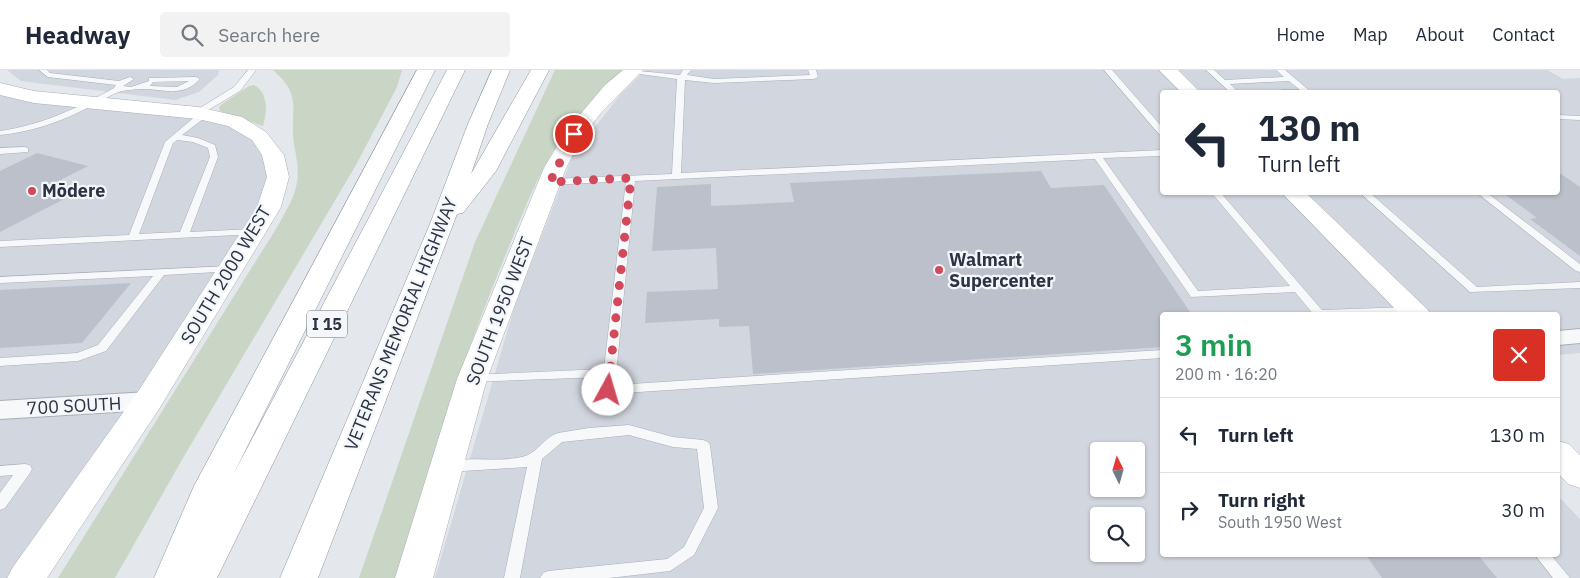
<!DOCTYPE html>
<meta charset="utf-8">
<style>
:root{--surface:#fff;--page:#f2f2f3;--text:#1f2937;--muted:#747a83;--line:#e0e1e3}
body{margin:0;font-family:"IBM Plex Sans",sans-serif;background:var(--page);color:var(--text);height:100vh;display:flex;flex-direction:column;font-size:19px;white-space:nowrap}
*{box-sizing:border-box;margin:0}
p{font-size:16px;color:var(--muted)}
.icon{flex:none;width:28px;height:28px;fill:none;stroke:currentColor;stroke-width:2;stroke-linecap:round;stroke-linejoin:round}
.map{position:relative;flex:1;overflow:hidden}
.panel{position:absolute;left:1160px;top:242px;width:400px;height:245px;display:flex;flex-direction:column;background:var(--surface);border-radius:5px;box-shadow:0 1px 4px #0004}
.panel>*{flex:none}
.hud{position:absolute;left:1160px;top:20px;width:400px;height:105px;border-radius:5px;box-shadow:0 1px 4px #0004;background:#fff;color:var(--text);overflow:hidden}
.needle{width:32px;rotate:355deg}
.controls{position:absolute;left:1090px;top:372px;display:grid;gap:10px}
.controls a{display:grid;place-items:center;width:55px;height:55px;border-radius:5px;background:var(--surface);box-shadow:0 1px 4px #0004;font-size:25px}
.pin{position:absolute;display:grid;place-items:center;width:42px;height:42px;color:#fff;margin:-21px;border:2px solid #fff;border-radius:50%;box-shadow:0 1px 5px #0007}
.me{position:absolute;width:55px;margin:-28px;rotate:6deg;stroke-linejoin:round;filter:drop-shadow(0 0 4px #0008)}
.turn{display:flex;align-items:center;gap:18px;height:105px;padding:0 15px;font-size:22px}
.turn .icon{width:65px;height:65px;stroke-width:2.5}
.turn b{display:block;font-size:35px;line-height:42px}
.round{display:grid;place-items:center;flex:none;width:52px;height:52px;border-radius:5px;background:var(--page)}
.summary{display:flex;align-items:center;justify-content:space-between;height:85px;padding:0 15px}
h1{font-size:30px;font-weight:600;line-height:38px;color:#1e9e55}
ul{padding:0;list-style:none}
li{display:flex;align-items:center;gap:15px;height:75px;padding:0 15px;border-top:1px solid var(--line)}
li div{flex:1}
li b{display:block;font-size:19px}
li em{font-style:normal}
header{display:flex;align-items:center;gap:30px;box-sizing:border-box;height:70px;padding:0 25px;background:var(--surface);border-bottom:1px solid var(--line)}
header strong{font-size:24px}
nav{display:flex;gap:28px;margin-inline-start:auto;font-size:18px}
.search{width:350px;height:45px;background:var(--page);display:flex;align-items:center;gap:12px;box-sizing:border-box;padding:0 18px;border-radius:5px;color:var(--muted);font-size:19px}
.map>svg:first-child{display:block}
.built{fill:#d2d6de;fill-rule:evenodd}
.green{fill:#c9d6c5}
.building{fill:#bbc0ca}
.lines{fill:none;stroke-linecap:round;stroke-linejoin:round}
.lane-casing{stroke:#a9aeb7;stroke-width:1}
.street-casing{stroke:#a9aeb7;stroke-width:2}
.secondary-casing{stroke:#a9aeb7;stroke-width:1}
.highway-casing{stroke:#8b94a3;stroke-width:1}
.lane{fill:#f7f8fa;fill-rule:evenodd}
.street{fill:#f7f8fa;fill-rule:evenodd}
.secondary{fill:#fff;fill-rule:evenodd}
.highway{fill:#fff;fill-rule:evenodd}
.route{stroke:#d1495b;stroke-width:9;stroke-dasharray:0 16.2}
.poi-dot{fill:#d1495b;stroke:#f4f6f9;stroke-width:2}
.labels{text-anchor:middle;stroke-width:4.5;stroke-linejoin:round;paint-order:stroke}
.shield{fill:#f4f6f9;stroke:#676e7b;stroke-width:1}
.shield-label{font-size:16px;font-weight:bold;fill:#2b3445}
.poi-label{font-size:18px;font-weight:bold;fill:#2b3445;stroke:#f4f6f9;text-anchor:start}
.street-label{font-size:18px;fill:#2b3445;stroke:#f4f6f9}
</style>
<header>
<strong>Headway</strong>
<div class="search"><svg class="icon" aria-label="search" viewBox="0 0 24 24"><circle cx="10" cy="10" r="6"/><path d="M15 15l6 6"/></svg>Search here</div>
<nav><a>Home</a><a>Map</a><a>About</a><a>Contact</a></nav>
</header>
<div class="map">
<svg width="1580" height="508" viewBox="0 0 1580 508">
<rect width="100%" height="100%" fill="#e4e7ec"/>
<path class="built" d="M7,0H219L218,5L199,22L175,30L21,11Z
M645,0H1547L1563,9L1580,8V283L1558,285V245H1162V485H1558V426L1580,449V508H435L515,235L573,85L621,24ZM1162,22H1558V122H1162ZM1099,381H1136V419H1099ZM1099,446H1136V484H1099Z
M0,19L198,43L259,66L278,107L23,508H0Z"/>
<path class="green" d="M273,0H402L397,17L356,95L183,388L115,508H58L279,154C286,140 295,127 297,112C300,96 294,80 293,65C292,34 300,24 273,0Z
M555,0H624C605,21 583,41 565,64C540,97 524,141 508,179C463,286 429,397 395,508H359L475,172Z
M254,15C269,23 267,43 263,56L220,41L219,37L222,34L249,16Z"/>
<path class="building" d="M37,83L88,96L47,117L74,124L0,162V101Z
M1041,101L1051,118L1104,115L1192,245H1162V277L753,304L749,256L719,257V249L645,253L647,222L718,219L716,178L652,181L657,117L711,114V136L794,132L790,113Z
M1558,102L1580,117V186L1530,149L1537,148L1502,122H1558Z
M131,213L82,273L0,278V220Z
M1366,485H1478L1497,508H1382Z"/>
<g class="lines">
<g class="lane-casing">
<path id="lane" d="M39,0H47L50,3L119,11L130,7L134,9L123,16L131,17L149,11V8H152L196,7L200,9C183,28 164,19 142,19C138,19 127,20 123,21C114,22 91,37 81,41C55,54 29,62 0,65V61C42,55 78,38 114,18L116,15L48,7ZM189,11L177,17L150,16L153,12Z
M248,0H256L240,21L205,42L208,44L207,46L182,65L198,68L215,75L218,87L190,162L253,159L258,162L256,164L0,177V171L129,165L165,72L197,45L194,43L195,41L234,17ZM177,70L193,72L208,78L210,87L180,162L139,164L173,73Z
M629,0L680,5L683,0H691L687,5L714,9L810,5L808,0H816L818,7L814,9L714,13L685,10L681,103L1162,80V86L1103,88L1198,221L1290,216L1211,122H1220L1322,240L1410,237L1416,240L1410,243L1314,245L1295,222L1191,227L1095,89L635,111L615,315L1162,280V288L608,324L604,323L602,320L603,307L468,312L466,309L468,306L472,305L604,299L626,111L550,115L545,112L550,109L672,104L677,9L632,3H629Z
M1104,0H1112L1162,57V64H1159Z
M1206,0H1214L1225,10L1284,7L1276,0H1285L1311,22H1279L1282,20H1300L1289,11L1230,14L1238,22H1230Z
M1558,45L1580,46V50L1558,49Z
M25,77L28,78V82L0,84V78Z
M1359,122H1369L1477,217L1580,212V218L1470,222Z
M1476,122H1486L1580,194V202L1576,201Z
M230,196L235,199L234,201L164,205L106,281L78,291L0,296V288L77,283L98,275L153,206L0,213V207Z
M629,355L673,367L703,370L708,372L710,375L718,438L694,485L670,501L609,508H540L543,503L548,501L667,489L684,477L704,438L697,379L673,377L629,365L562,372L542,389L520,508H504L527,397L448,402L443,401L441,397L443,393C468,385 497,393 522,387C537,384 544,367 558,363L589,358Z
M25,394L30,395L32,399L30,403L5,438L0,440V423L13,405L0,406V396Z
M1535,485H1551L1570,508H1553Z"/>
</g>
<g class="street-casing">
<path id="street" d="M1580,259V273L1558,275V261Z
M148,322L157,325L160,331L157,337L148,340L0,349V331Z"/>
</g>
<g class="secondary-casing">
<path id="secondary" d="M623,0H643L601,43L583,66L566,98L487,309L433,508H395L457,309L544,98L567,60L605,15Z
M1159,0H1178L1200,22H1181Z
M0,13L34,21L198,37L242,47L266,62L284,85L289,107L281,137L159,339L47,508H7L13,497L137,323L257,137L267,107L262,85L252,70L228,56L198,49L34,33L0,25Z
M1281,122H1305L1427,239L1431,245H1401Z
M1558,371L1569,374L1580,385V418L1568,414L1558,403Z"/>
</g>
<g class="highway-casing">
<path id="highway" d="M417,0H435L233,405L447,0H465L217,508H154L194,416Z
M492,0H510L488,54L471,104L531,0H549L496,101L463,143L457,144L318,508H280L430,154L468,54Z"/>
</g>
<use href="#lane" class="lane"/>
<use href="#street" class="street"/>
<use href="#secondary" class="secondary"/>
<use href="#highway" class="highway"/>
</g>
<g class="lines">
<path class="route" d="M574,64L550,112L631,108L608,320"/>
</g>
<g class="poi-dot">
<circle cx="32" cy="121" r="5"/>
<circle cx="939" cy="200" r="5"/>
</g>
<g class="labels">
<rect class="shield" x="307" y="240.5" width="40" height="27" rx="4"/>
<g class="shield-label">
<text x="327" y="260">I 15</text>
</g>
<g class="poi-label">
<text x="42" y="127">Mōdere</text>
<text x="949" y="196">Walmart<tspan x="949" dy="21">Supercenter</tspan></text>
</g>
<g class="street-label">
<text transform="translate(226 205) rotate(-59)" y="6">SOUTH 2000 WEST</text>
<text transform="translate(500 241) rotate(-69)" y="6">SOUTH 1950 WEST</text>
<text transform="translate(401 254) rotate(-68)" y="6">VETERANS MEMORIAL HIGHWAY</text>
<text transform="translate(74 336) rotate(-3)" y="6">700 SOUTH</text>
</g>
</g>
</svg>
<div class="controls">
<a><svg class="needle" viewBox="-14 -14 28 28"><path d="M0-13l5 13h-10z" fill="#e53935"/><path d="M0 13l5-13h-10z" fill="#747a83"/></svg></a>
<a><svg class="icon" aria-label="search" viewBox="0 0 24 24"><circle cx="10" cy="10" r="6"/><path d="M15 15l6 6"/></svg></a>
</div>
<div class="pin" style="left:574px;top:64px;background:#d93025"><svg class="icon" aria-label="arrive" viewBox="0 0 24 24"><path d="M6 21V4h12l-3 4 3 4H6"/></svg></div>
<svg class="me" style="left:608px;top:320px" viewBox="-20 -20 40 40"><circle r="19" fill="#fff"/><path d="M0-13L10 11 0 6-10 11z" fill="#d1495b"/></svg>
<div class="hud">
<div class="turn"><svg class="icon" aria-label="left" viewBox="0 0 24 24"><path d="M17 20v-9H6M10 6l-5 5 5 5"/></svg><div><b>130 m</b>Turn left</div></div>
</div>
<section class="panel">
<div class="summary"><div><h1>3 min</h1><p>200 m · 16:20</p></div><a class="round" style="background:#d93025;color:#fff"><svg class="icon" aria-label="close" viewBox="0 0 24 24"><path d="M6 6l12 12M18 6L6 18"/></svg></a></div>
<ul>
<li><svg class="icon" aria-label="left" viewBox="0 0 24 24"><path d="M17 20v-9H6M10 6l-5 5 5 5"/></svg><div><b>Turn left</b></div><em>130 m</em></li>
<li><svg class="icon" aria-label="right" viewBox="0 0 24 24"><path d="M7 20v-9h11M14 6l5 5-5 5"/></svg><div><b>Turn right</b><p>South 1950 West</p></div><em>30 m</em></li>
</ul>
</section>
</div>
